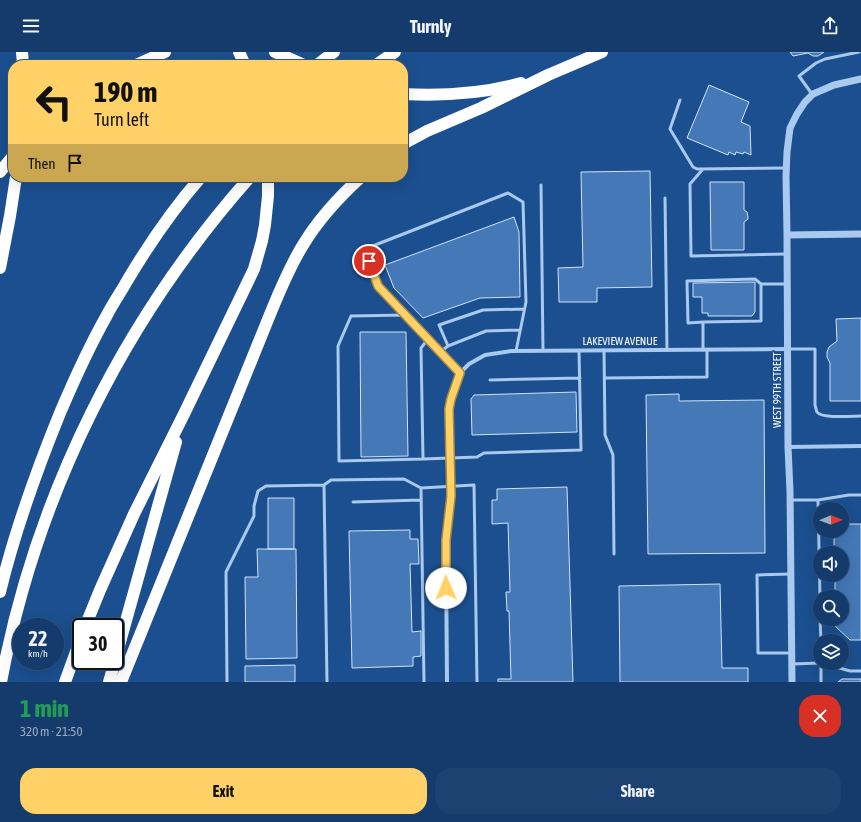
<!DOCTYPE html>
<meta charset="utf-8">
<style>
:root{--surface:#143b6b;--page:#1d4271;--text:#f1f3f6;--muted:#9dadc1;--line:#33557e;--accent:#ffd166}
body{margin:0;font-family:"Asap Condensed",sans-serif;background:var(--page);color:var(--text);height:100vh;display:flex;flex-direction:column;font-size:15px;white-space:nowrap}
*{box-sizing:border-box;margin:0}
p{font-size:13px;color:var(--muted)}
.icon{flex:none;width:22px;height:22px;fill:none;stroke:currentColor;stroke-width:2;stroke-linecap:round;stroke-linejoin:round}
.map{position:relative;height:630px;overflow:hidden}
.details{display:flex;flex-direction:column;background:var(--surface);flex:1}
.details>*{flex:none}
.banner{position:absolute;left:8px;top:8px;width:400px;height:122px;border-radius:16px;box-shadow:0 4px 16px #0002,0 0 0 1px var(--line);background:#ffd166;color:#111;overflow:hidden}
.needle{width:26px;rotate:89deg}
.controls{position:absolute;left:813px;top:450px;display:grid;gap:8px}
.controls a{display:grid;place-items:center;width:36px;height:36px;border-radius:50%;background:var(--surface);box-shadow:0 4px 16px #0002,0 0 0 1px var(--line);font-size:20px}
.speed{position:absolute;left:12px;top:566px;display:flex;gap:8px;font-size:20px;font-weight:700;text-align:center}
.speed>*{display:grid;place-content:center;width:52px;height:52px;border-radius:50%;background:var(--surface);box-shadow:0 4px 16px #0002,0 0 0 1px var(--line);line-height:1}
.speed small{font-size:10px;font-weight:400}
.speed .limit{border:2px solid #111;border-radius:6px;background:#fff;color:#111}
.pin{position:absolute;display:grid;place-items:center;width:34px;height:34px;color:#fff;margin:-17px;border:2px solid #fff;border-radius:50%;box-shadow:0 1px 4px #0007}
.me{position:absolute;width:44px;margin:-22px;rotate:359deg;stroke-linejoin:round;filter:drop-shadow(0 0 3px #0008)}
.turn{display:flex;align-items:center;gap:14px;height:84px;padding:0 20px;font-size:18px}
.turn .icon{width:52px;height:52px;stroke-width:2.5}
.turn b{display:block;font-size:28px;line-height:34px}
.then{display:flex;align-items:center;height:38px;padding:0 20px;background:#0003;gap:8px;font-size:15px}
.round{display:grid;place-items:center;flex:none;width:42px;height:42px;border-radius:16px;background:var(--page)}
.headline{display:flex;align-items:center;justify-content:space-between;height:68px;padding:0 20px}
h1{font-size:24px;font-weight:700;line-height:30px;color:#1e9e55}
.cta{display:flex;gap:8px;margin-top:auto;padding:8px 20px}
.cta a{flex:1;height:46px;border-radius:16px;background:var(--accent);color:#111;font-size:16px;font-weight:700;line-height:46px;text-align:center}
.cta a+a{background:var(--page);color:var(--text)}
header{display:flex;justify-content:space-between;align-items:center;height:52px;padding:0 20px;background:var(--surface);font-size:18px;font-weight:700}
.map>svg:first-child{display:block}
.building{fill:#4478b7;stroke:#cfe3fa}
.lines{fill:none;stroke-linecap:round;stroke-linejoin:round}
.service{stroke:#a9c9ee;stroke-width:3}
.minor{stroke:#a9c9ee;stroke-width:4}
.tertiary{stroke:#a9c9ee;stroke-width:7}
.motorway{stroke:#fff;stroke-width:12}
.route-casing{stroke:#a68842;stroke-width:10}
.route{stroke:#ffd166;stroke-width:7}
.labels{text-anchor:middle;stroke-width:4;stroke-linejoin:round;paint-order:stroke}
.street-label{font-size:11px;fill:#fff;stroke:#1b4f8f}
</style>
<header><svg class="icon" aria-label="menu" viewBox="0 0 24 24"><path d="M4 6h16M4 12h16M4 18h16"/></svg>Turnly<svg class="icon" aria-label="share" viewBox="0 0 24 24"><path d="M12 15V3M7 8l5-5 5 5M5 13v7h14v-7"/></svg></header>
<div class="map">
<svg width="861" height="630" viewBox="0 0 861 630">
<rect width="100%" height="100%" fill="#1b4f8f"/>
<path class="building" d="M790,0H824L818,4H813L808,1L793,4Z
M709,33L749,50L741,70L750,74L751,103L744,100L743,102L736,100L735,103L729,100L728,103L687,86Z
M650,119L652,235L597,236V250H559L558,216L583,215L581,120Z
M710,130H744V158L747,160L748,165V167L744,170V198H711Z
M514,165L519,180L520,245L480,246L423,266L394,236L385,213Z
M755,230V260L752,264H708V261H702V245H693V231Z
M861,266V349H830V311L827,305V300L829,295L837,289L836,267Z
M360,280H406L408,404L361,405Z
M576,340L577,380L472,383L471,347L474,343Z
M679,342V349L764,348L765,501L648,502L646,343Z
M567,435L573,630H498V627H511L509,559H507L506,540H510L508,471L492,472V448H497V437Z
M268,446H294V497H268Z
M848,472H861V588H850L835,574V567H842V545H835V523H842V501H834V487Z
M410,478V487H418L419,512H410L412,580L421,579V604L413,605V614L352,616L349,479Z
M257,497H296L297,606L246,607L245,525H258Z
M720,532L722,616H748V630H620L619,534Z
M295,613V630H245V614Z
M842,627H861V630H838Z"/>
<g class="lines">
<path class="service" d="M812,42L799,24L816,11L825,7L859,0
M680,48L670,77L693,115L697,117L786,116
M703,117L690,132L691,204L787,202
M541,133L543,299
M665,146L667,298
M406,263L351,264L338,294L339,409L423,407
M703,270L688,271L687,229L755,227L761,232
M428,287L421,296L423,407L477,405L484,401L581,398L579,299
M448,294L486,279L520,278
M788,297H815V353C816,356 816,358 817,360C822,367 852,364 861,364
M604,298L605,383L613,403L614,502
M703,298V270L761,269V232H787
M440,300L448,294L439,273L483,258L524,257
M460,321L378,234L365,197L508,141L523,150L526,250L516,299
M605,326L707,325V298
M490,328L580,326
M790,448H818L820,546
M818,448L849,443H861
M353,450L421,448
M791,522L757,523L758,601H792
M820,567L821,589
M821,611V630
M822,611L850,619H861
M792,612L820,611
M227,630L226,520L254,464V454L258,439L266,434L324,433
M327,630L324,433L331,428L404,427L421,436
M424,630L421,436L474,433L477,630"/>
<path class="minor" d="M788,395L861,394
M447,630L446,505L447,478L451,444L449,357L451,347L460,321L469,312L485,303L511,299L788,297"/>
<path class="tertiary" d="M787,183L861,182
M792,630L790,439L788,395L787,183L786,124L787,100L790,76L797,62L805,50L813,42L834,33L861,27"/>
<path class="motorway" d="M22,0L23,13
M239,0L245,13
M275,0L304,13
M136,13L165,0
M317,13L334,0
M376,13L395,0
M403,42C443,44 482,42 521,31
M403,92L427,79L481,56L548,23L602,0
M0,120L13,104
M0,216L10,164L16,125
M0,540C15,478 36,420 60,361C74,328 89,295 107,263C113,251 121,240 127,229C149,192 173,157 201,125
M85,575L100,538L134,462L184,362L254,217L262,189L265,173L268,144V125
M115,608L176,390
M1,630C36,443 124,267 250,125
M65,630L81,586
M109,630L115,609
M121,630L271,260C280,238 290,214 303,193C318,168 339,145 361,125"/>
</g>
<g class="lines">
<g class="route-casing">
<path id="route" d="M369,209L378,234L460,321L451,347L449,357L451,444L446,488V536"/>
</g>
<use href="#route" class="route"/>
</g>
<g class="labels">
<g class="street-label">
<text x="620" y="293">LAKEVIEW AVENUE</text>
<text transform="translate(777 338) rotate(-90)" y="4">WEST 99TH STREET</text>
</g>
</g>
</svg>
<div class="controls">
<a><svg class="needle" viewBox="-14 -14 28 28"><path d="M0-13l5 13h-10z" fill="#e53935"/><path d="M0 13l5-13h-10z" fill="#9dadc1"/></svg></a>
<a><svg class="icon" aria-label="sound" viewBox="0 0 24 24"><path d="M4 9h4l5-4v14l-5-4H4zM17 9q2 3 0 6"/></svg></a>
<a><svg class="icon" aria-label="search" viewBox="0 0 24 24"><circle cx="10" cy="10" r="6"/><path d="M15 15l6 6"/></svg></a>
<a><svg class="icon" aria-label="layers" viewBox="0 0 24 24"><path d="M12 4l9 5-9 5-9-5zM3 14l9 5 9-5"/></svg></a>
</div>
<div class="speed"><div>22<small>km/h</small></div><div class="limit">30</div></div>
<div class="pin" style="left:369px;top:209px;background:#d93025"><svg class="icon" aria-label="arrive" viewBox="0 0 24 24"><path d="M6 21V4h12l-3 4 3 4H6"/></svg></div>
<svg class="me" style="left:446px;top:536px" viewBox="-20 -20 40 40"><circle r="19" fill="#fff"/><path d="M0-13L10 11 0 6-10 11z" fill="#ffd166"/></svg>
<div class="banner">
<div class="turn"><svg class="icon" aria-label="left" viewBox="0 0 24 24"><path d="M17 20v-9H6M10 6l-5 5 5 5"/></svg><div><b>190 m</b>Turn left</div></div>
<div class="then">Then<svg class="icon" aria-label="arrive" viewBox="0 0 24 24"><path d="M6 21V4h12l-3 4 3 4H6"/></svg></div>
</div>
</div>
<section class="details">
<div class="headline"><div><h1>1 min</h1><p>320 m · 21:50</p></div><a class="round" style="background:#d93025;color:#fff"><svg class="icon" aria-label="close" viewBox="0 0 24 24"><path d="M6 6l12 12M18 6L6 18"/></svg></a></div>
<div class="cta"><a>Exit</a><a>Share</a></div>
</section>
